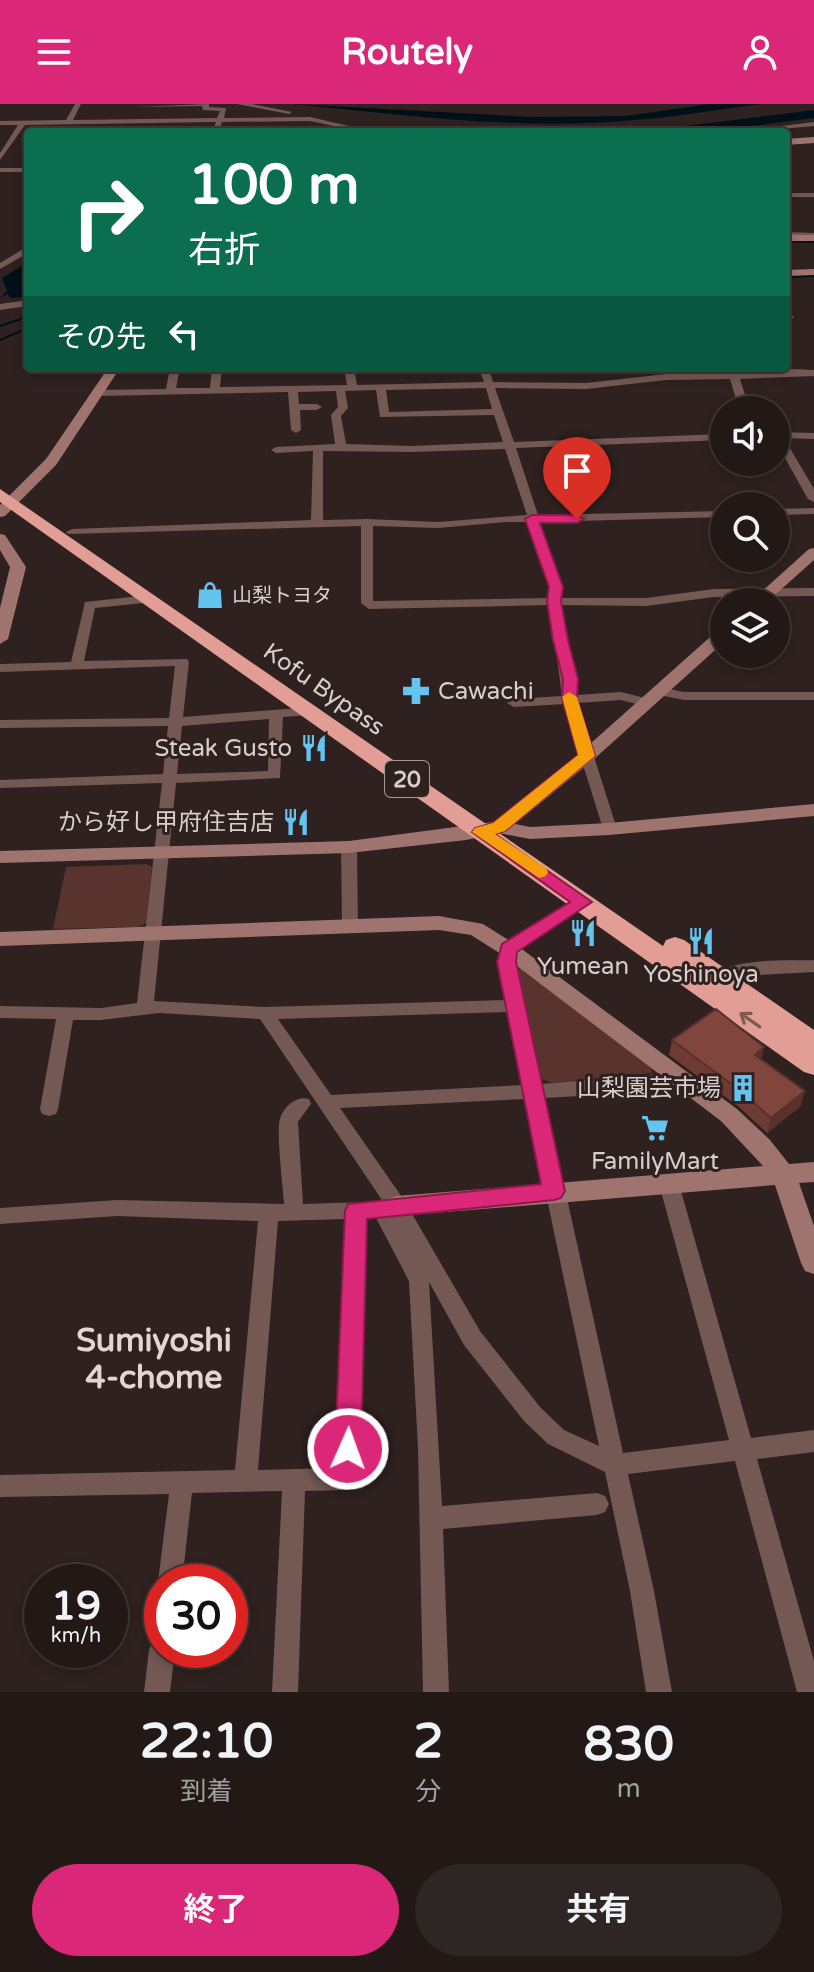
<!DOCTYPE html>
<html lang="ja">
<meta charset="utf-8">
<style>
:root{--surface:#221917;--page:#2e2624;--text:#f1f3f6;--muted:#a2a0a1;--line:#3f3836;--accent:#db2777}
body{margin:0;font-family:"Varela Round","Noto Sans JP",sans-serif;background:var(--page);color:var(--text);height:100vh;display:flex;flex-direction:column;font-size:30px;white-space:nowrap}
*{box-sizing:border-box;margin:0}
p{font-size:26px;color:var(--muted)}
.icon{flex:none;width:44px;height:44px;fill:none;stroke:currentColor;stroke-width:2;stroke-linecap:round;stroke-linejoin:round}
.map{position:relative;height:1588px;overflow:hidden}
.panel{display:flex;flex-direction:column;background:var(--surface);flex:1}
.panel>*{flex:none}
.hud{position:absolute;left:24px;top:24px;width:766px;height:244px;border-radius:8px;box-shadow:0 4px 12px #0003,0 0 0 2px var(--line);background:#0b6e4f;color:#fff;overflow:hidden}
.fabs{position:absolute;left:710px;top:292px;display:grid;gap:16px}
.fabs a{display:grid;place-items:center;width:80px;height:80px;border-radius:50%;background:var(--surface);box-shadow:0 4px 12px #0003,0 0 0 2px var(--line);font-size:40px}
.speed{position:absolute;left:24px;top:1460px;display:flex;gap:16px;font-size:40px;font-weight:700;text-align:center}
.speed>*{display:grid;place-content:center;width:104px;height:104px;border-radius:50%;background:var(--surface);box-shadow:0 4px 12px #0003,0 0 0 2px var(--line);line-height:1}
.speed small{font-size:20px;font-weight:400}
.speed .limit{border:12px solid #d22;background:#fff;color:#111}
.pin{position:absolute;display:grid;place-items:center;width:68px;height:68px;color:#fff;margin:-82px -34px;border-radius:50% 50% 50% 0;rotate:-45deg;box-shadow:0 0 8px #0007}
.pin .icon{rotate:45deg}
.me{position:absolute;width:88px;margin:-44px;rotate:2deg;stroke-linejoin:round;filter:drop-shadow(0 0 6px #0008)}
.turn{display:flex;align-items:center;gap:28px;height:168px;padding:0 32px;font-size:36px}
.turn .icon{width:104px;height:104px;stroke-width:2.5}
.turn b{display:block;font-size:56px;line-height:68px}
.then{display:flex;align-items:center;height:76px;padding:0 32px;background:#0003;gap:16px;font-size:30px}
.eta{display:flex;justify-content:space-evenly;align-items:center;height:136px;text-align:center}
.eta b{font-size:48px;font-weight:700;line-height:56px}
.button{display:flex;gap:16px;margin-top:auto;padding:16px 32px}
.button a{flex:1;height:92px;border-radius:48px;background:var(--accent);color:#fff;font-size:32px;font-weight:700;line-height:92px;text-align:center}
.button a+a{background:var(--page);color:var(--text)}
header{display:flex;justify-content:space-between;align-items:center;height:104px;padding:0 32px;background:var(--accent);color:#fff;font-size:36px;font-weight:700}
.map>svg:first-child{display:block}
.green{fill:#59332e}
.water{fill:#001019}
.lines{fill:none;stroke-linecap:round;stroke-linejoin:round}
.stream{stroke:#001019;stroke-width:2}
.street{fill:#735853;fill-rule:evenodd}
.secondary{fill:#a0746e;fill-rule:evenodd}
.highway{fill:#e29e94;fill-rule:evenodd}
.wall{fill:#6e3b34}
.shaded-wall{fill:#5a302b}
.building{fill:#80453d;stroke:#5a302b;stroke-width:2}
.oneway{stroke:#7f5954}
.route{fill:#db2777;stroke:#8e194d;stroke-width:2}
.slow{fill:#f59e0b}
.labels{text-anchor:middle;stroke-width:6;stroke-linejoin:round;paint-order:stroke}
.far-poi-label{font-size:20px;fill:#d8cfcd;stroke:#2e211f;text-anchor:start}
.shield{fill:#2e211f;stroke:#a59b99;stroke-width:2}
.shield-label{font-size:22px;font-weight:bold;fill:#d8cfcd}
.street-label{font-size:24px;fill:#d8cfcd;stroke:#2e211f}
.poi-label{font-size:24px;fill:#d8cfcd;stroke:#2e211f;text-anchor:end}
.near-neighbourhood-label{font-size:32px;font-weight:bold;fill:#e6d4d1;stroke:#2e211f}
</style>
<header><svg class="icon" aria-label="menu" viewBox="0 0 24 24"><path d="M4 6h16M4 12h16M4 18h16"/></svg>Routely<svg class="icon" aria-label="person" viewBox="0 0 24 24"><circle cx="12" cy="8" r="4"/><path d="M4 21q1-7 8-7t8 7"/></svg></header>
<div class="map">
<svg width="814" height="1588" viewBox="0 0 814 1588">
<rect width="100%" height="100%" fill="#2e211f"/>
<path class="green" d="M147,760L152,763L146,819L138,823L53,825L66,763Z
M515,865H521L651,963L652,969L552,979L537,973Z"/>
<path class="water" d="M292,0L531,13L626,12L710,0H762C719,5 677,13 634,16C520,27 405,11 292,0Z
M814,6V14L706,28H638Z
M28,158V193L10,194L8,190L0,194L7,187L2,174Z"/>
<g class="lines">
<path class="stream" d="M786,137L814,138
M786,173L814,172
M0,222L21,215L28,203
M0,236L28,224"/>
<path class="street" d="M75,0H81L73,16L217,14L220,7L203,6L202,2L132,3L209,0V3L226,4L224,14L310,13L375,28H362L310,17L222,18L218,28H212L216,18L25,21L0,56V49L18,21H0V17L66,16Z
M237,0H252L292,8L289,10Z
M814,18V22L748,28L751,26Z
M0,64H28V68H0Z
M786,89H814V93H786Z
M786,128L814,129V133L786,132Z
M25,144H28V149L0,165V159Z
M28,196V202L0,206V200Z
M786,206L794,213L786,219Z
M170,264H180L176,284H210L212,264H222L220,283L347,281L344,264H354L357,281L484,278L479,264H489L493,278L586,279L666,270L764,269L773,267L772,264L814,266V272L740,275L746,294L759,306H748L736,295L730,275L666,276L586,285L495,284L514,338L724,330V336L516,344L538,411L724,407V413L540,418L562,483V494H646L714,485L814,484V492L714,493L646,502L562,501L576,591L621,588L649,595L651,598L644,602L621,596L577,599L617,725L614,728H604L564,600L514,603L507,599L514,595L562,592L550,501L369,505L361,499V422L68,430L66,428L72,425L311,416L313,347L276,349L271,346L276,343L335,340L331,311L338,303L336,287L298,288L299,300H317L322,303L317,306H300L301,326L296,329L291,326L288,288L97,292L92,289L97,286L166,285ZM486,284L492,305L389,308L386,286ZM376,286L380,313L494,311L503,338L412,342L346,340L341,312L348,304L345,287ZM505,345L527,411L438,418L367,415L323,416V347L412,348ZM506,418H529L550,483L549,494L373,497V422L438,424Z
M776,328L814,329V335L784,334L814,385V398L808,395L776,338Z
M814,404V410L776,411V405Z
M149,491L155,495L153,498L95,504L84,557L187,555L189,558L183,613L311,603L318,607L311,611L283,613L280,674L176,679L154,897L265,903L506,896L498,858L502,841L577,794H589L591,798L516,848L514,858L542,980L658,970L675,963L681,965L684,970C671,990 572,992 545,994L623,1349L729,1336L659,1080L662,1074L669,1072L676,1074L679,1080L751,1334L814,1326V1348L757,1355L814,1557V1588H797L735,1357L628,1370L654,1487L672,1588H646L630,1487L605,1368L548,1340L524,1317L464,1241L429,1178L442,1402L597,1389L605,1392L609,1400L605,1408L597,1411L443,1425L449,1588H423L418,1344L409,1177L374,1110L366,1114L358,1375L355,1383L347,1386L305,1387L298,1588H272L282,1387L192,1389L182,1478H162V1487L158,1478L169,1390L0,1393V1371L235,1366L258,1117L117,1112L0,1120V1104L117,1096L284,1100C283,1083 276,1028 280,1015C283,1003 297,991 309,995L311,1000L298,1018L303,1100L366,1098L373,1100L382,1096L260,915L159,909L101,916H73L58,1005L56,1010L49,1012L42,1010L40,1005L56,915L0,914V902L101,904L137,899L162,679L0,684V676L163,670L168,622L0,624V616L169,614L175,562L0,568V560L71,558L85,498ZM269,615L268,667L177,670L182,622ZM508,908L524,981L331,991L278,915ZM526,995L599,1342L564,1326L540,1303L480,1227L404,1096L340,1004ZM346,1115L336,1364L258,1366L278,1117Z
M659,583L684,588H814V596H684L654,590V584Z
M349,738L357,743L358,822L350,828L342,822L341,743Z
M814,856V868L738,872L720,880L714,878L712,874C728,853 788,857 814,856Z
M162,1533V1546H175L170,1588H144L149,1546L153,1537Z"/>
<path class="secondary" d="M814,33V39L786,41V35Z
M786,131H814V137H786Z
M814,165V171L786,172V166Z
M108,264H120L56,361L5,412L0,413V401L46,355Z
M0,430L5,431L26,463L8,535L0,540V504L10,463L0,446Z
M814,444V456L767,498H750L809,445Z
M724,524V538L593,656L515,720L530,723L609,719L814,700V712L609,731L530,735L499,729L466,736L349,749L0,759V747L349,737L493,718L581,648L718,526Z
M439,812L483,820L515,840L737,1005L770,1036L789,1060L814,1058V1078L799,1079L814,1122V1170L805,1167L801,1159L775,1081L397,1112L388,1109L385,1102L388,1095L397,1092L763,1062L721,1017L501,850L471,831L439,826L0,842V828Z"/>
<path class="highway" d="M0,385L663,842L666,836L675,833L684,836L814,926V971L804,968L0,398Z"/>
</g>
<path class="wall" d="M672,936L764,943L761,955L801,1002L767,1029L739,1003L669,951Z"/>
<path class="shaded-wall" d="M764,943L761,958L755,951Z
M805,987L801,1002L767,1029L771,1014Z"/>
<path class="building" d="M716,905L764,943L755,951L805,987L771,1014L742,988L672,936Z"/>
<defs><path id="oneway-shaft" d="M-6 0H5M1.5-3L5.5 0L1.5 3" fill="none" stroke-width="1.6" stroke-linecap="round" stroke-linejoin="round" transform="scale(2)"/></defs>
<use class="oneway" href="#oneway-shaft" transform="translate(750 916) rotate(-145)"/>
<path class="route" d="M532,411H577L584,415L577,419H540L563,483L561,497L568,536L578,575L577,595L595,652L505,727L495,730L592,798L517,848L516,858L565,1087L561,1094L554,1096L367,1115L361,1345L357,1354L348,1358L339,1354L335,1345L345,1107L348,1100L541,1080L497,858L502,840L570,798L472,728L475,724L493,719L578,651L562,595L563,575L553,536L547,497L549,483L525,415Z"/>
<path class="slow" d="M569,588L577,593L595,652L505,727L495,730L546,764L548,768L546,772L539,774L472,728L475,724L493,719L578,651L562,593Z"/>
<defs>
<g id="shop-bare" transform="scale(2.16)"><path d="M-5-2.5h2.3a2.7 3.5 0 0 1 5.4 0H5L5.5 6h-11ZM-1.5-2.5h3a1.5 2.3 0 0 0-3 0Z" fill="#65c4ef" stroke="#2e211f" stroke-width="2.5" paint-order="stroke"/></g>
<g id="pharmacy-bare" transform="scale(2.16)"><path d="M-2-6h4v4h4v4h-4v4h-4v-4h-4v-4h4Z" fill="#65c4ef" stroke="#2e211f" stroke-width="2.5" paint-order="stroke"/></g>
<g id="restaurant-bare" transform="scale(2.16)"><path d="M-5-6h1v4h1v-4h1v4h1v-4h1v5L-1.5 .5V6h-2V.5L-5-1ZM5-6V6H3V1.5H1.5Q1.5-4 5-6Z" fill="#65c4ef" stroke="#2e211f" stroke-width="2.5" paint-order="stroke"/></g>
<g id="building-bare" transform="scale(2.16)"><path d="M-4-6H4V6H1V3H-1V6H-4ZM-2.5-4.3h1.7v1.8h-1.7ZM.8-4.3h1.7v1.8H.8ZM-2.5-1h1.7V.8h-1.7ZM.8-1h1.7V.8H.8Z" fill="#65c4ef" stroke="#2e211f" stroke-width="2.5" paint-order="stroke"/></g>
<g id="supermarket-bare" transform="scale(2.16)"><path d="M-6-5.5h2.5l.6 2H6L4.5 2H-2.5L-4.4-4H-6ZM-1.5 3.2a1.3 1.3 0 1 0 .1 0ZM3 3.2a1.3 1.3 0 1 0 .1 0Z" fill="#65c4ef" stroke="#2e211f" stroke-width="2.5" paint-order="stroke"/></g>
</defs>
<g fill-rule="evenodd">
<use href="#shop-bare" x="210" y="491"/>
<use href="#pharmacy-bare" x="416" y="587"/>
<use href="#restaurant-bare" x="314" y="644"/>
<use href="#restaurant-bare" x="296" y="718"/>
<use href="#restaurant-bare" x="583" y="829"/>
<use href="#restaurant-bare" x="701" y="837"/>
<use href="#building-bare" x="743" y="984"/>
<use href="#supermarket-bare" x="655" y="1024"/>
</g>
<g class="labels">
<g class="far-poi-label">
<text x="232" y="498">山梨トヨタ</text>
</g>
<rect class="shield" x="385" y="657" width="44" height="36" rx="6"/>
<g class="shield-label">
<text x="407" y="683">20</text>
</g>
<g class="street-label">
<text transform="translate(324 585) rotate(35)" y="8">Kofu Bypass</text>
</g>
<g class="poi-label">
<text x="438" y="595" text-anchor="start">Cawachi</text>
<text x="292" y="652">Steak Gusto</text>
<text x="274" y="726">から好し甲府住吉店</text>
<text x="583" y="870" text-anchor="middle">Yumean</text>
<text x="701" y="878" text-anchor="middle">Yoshinoya</text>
<text x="721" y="992">山梨園芸市場</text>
<text x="655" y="1065" text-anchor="middle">FamilyMart</text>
</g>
<g class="near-neighbourhood-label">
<text x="154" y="1247">Sumiyoshi<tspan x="154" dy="37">4-chome</tspan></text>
</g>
</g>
</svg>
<div class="fabs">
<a><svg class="icon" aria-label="sound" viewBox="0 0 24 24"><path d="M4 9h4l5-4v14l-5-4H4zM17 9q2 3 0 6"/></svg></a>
<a><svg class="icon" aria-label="search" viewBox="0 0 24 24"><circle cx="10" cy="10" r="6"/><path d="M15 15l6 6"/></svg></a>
<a><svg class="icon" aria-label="layers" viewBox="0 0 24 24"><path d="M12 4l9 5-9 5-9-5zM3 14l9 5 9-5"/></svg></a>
</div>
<div class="speed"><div>19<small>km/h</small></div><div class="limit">30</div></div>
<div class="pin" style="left:577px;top:415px;background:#d93025"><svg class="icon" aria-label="arrive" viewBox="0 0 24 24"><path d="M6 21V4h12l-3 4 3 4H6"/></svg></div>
<svg class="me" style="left:348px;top:1345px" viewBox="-20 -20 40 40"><circle r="17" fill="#db2777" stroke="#fff" stroke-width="3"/><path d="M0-11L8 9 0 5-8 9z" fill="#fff"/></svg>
<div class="hud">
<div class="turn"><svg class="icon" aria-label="right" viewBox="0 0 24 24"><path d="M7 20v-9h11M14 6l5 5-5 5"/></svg><div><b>100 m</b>右折</div></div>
<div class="then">その先<svg class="icon" aria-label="left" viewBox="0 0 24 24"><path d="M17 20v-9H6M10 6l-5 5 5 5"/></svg></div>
</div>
</div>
<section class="panel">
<div class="eta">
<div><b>22:10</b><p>到着</p></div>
<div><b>2</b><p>分</p></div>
<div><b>830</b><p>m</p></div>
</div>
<div class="button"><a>終了</a><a>共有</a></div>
</section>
